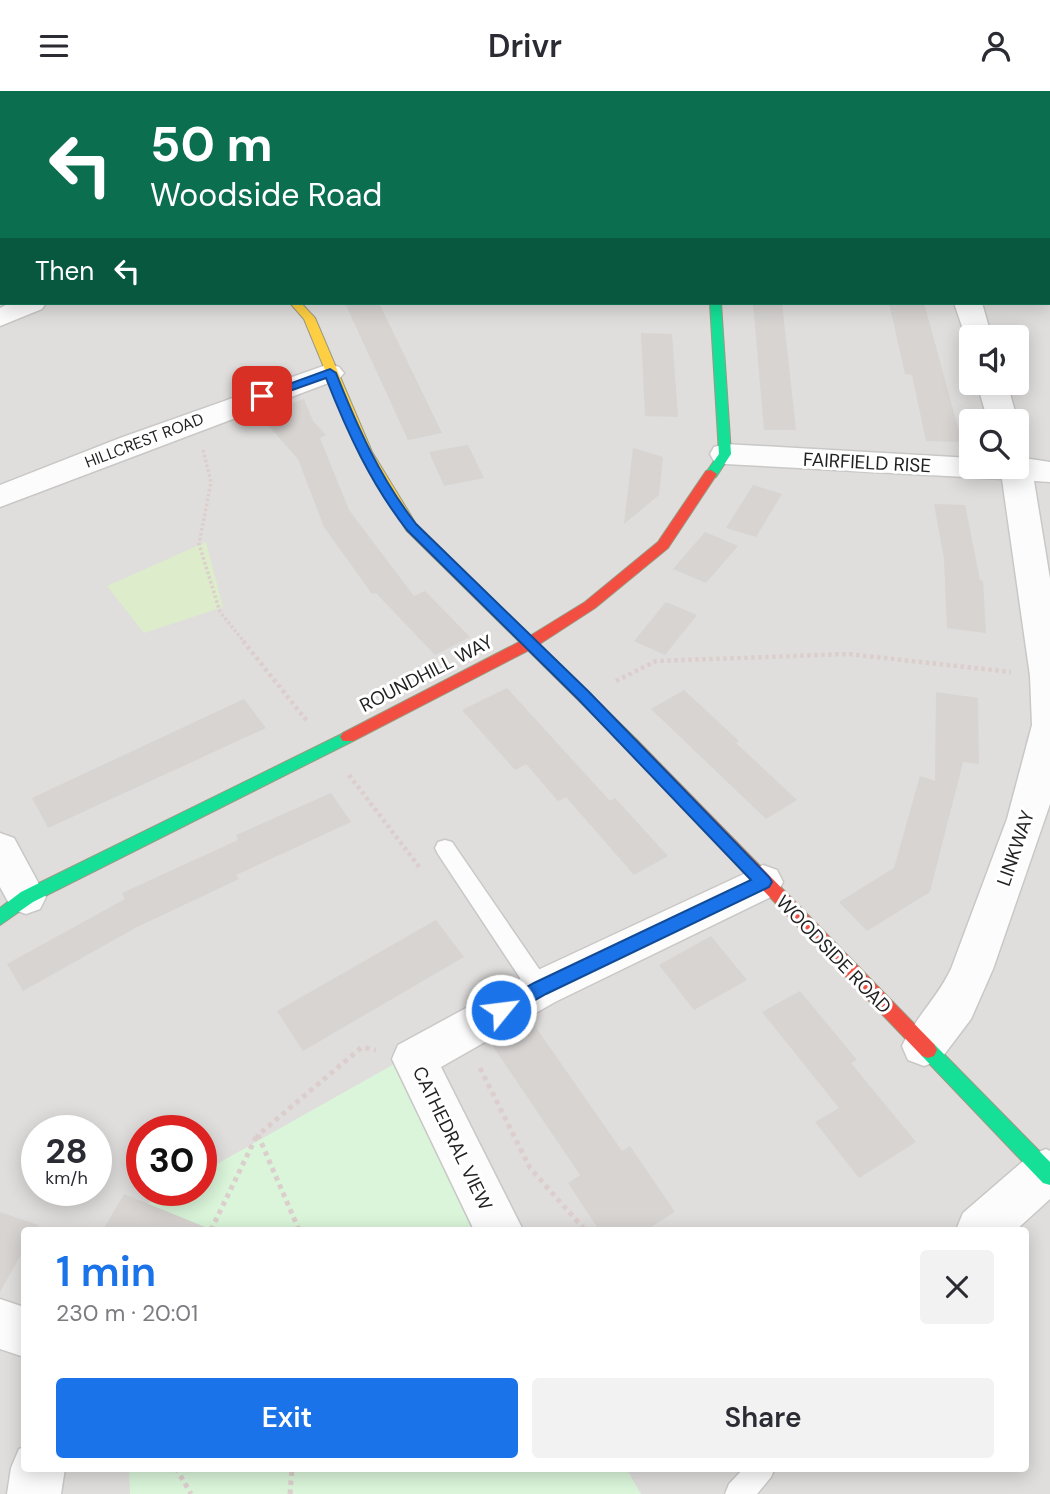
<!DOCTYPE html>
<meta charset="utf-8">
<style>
:root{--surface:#fff;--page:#f2f2f3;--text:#2b2b33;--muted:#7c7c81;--accent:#1a73e8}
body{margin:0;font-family:"DM Sans",sans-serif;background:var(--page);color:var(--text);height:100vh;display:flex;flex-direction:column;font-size:26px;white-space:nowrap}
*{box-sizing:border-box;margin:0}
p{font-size:23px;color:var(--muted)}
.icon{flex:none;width:38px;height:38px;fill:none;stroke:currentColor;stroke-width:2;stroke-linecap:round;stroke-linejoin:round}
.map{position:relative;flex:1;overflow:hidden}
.sheet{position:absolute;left:21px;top:1136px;width:1008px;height:245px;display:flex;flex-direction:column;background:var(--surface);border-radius:7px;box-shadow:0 4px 18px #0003}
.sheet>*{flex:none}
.top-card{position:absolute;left:0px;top:0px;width:1050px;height:214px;box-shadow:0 4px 18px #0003;background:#0b6e4f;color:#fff;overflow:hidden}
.buttons{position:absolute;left:959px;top:234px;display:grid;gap:14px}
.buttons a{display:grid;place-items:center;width:70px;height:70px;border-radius:7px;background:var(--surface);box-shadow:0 4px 18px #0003;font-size:35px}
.speed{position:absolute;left:21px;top:1024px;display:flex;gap:14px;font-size:35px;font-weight:700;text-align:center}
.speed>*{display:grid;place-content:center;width:91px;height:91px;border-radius:50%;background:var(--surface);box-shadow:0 4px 18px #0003;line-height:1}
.speed small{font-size:18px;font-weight:400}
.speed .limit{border:10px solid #d22;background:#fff;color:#111}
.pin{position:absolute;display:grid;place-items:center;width:60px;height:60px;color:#fff;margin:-30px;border-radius:14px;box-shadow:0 4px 10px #0006}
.me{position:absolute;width:77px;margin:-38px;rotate:61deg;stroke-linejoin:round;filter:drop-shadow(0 0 5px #0008)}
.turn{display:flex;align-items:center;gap:24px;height:147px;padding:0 35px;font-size:32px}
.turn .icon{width:91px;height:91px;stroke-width:2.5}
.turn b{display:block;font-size:49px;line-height:60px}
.then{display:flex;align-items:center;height:66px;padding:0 35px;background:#0003;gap:14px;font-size:26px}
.round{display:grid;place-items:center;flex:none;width:74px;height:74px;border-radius:7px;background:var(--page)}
.headline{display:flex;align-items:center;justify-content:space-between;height:119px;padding:0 35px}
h1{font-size:42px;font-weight:600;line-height:52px;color:var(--accent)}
.primary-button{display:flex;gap:14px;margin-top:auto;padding:14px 35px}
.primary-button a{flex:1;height:80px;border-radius:7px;background:var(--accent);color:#fff;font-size:28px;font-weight:600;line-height:80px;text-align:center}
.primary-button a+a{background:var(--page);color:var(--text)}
header{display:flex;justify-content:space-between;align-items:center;height:91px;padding:0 35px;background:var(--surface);font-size:32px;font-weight:600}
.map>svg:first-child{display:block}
.residential{fill:#dfdedc;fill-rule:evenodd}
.grass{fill:#ddeccb}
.forest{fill:#cbdec1}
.park{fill:#daf5da}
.building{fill:#d7d4d2}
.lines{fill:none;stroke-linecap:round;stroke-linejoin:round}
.lane-casing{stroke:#c9c8c7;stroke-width:3}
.street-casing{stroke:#c9c8c7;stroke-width:3}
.fast-casing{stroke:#999a82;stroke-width:2}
.slow-casing{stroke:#999a82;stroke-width:2}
.jam-casing{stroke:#999a82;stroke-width:2}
.path-far3{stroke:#dccecd;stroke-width:2.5;stroke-dasharray:2.5 2.5;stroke-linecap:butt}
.path-far2{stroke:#dccecd;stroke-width:3.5;stroke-dasharray:2.5 2.5;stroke-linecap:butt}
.path-far1{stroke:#dccecd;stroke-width:4.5;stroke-dasharray:3.5 3.5;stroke-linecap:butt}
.path{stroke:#dccecd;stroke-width:5;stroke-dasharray:4.5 4.5;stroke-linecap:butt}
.lane{fill:#fdfcfc;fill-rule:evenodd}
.street{fill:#fdfcfc;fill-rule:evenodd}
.fast{fill:#16e098;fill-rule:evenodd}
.slow{fill:#ffcf43;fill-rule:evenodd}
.jam{fill:#f24e42;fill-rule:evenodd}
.route{fill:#1a73e8;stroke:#114b97;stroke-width:2}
.labels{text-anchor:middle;stroke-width:6;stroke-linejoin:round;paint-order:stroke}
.far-street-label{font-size:16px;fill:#222;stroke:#fff}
.street-label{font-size:19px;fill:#222;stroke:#fff}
</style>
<header><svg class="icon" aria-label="menu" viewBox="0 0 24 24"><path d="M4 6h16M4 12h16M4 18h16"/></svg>Drivr<svg class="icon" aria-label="person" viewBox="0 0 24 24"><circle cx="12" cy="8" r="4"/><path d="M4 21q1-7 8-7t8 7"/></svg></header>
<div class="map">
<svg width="1050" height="1403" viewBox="0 0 1050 1403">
<rect width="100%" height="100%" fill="#f0eeeb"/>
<path class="residential" d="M0,0L41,1L2,2V212H1048V2H173L1050,0V1403H0ZM971,247H1017V292H971ZM971,331H1017V376H971ZM37,1040H96V1099H37ZM142,1040H201V1099H142ZM24,1139H1026V1377H24Z"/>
<path class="grass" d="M206,451L223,516L144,542L107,495Z"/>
<path class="forest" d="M283,0H1050V9L1048,2H282Z"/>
<path class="park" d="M396,972L491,1139H125V1126L172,1099H201V1082Z
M129,1377H626L641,1403H130Z"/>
<path class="building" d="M345,212H379L442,342L408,349Z
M753,212H782L796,339H764Z
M889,212H924L962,351L926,350L912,284L905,283Z
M641,242L672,243L678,326L645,325Z
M304,308L313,330L326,344L320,347L349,419L414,505L425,500L470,546L435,564L376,502L372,503L324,436L298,368L259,324Z
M468,354L484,387L444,395L429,361Z
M633,357L663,366L659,404L624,433Z
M753,394L782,403L756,446L726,437Z
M934,413L965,414L980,489L983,490L986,542L947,537L944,468Z
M705,441L738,455L706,492L673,478Z
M666,511L697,524L665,564L634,550Z
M507,597L610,710L615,707L668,765L634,784L566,706L558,710L526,673L515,679L462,619Z
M684,599L739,650L736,652L797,709L766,728L651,618Z
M936,601L978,607L979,673L963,671L930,801L867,840L839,811L894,777L920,685L935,690Z
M244,608L266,637L48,737L32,707Z
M331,702L351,731L236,784L239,788L137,836L23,900L7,873L125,808L122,802L238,749L236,744Z
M436,829L464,866L303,960L277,920Z
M711,845L747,889L694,919L659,874Z
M800,900L857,969L851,972L916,1051L859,1087L815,1031L839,1017L762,921Z
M530,928L622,1060L630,1055L675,1121L646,1139H599L568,1092L580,1084L490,951Z
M124,1103L210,1138L209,1139H103Z
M0,1121L38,1134L35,1139H24V1158L0,1201Z"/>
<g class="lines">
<g class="lane-casing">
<path id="lane" d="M445,749L452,751L548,891L551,898L548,905L540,907L532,905L438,763L435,757L438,751Z
M744,1377H775L771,1386L757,1403H725L729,1393Z"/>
</g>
<g class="street-casing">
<path id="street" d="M142,0H164L141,2Z
M0,61H2V75H0Z
M1048,67H1050V81H1048Z
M10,212H46L42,218L0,235V217Z
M954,212H982L992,247H971V254L968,253Z
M329,273L339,276L344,282L339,288L0,416V394L120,347Z
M977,292H1007L1018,331L1017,333V331H988Z
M725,353L971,367V376H1017V366L1050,371V391L1034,390L1050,488V713L993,878L971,928L940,969L924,975L908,969L902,955C915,927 938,906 951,878L1007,728L1032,634L1030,585L1002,388L725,373L714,370L710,363L714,356Z
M0,742L14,747L46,806L40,818L26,823L12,818L0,796Z
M763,774L777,779L783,791L777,803L555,911L441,976L523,1139H474L392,968L398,954L525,885Z
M1046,1058L1050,1060V1108L1016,1139H956L963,1122L1029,1065Z
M0,1208L24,1216V1266L0,1258Z
M24,1356V1377H65L61,1403H7L11,1377L19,1358Z"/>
</g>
<g class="fast-casing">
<path id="fast" d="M710,212H721L731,363L716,386L711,387L705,383L719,363Z
M348,640L353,642L356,646L353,650L33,811L0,834V817L21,801Z
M928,951L934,953L1050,1071V1094L1043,1092L922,965L919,959L922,953Z"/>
</g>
<g class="slow-casing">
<path id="slow" d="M290,212H301L315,227L372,361L416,433L637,649L640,653L637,657H627L406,439L359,361L304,228Z"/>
</g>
<g class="jam-casing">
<path id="jam" d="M711,379L717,383L668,457L595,517L535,556L353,650H343L340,646L343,642L525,548L585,511L658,451L706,380Z
M632,647L637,649L934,953L937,959L934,965L928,967L922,965L627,657L624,653Z"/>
</g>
<path class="path-far3" d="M295,2L298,0"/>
<path class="path-far2" d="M203,359L211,391L199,453L220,521L245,552"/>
<path class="path-far1" d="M243,550L307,630
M616,590L656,570L848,563L1011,581
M349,684L420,777"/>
<path class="path" d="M480,977L530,1077L585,1139
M211,1139L257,1044
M299,1139L258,1044L362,956L376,959
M176,1377L191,1403
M290,1403L292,1377"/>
<use href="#lane" class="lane"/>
<use href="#street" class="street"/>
<use href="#fast" class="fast"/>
<use href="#slow" class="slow"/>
<use href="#jam" class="jam"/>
</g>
<path class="route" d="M330,278L336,282C357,335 380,387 416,433L589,601L769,786L772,791L769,796L546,903L507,925L501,927L495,925L492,919L495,914L534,892L751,789L578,608L407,439C371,393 347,341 326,287L267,308H258L256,305Z"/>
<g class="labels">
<g class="far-street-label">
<text transform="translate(144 349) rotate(-21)" y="6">HILLCREST ROAD</text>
</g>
<g class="street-label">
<text transform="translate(867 371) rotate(3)" y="7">FAIRFIELD RISE</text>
<text transform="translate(426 582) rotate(-27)" y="7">ROUNDHILL WAY</text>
<text transform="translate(1015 757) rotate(-71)" y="7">LINKWAY</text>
<text transform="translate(834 863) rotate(46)" y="7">WOODSIDE ROAD</text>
<text transform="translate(453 1047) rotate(64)" y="7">CATHEDRAL VIEW</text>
</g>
</g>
</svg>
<div class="buttons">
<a><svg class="icon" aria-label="sound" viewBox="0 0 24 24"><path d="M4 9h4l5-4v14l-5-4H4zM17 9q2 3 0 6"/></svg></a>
<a><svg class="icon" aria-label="search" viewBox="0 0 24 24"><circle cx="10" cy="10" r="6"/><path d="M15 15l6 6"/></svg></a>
</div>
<div class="speed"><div>28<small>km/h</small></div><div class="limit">30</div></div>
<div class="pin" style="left:262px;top:305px;background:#d93025"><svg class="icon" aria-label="arrive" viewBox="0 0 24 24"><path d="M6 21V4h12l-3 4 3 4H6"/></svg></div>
<svg class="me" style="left:501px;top:919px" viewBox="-20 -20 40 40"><circle r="17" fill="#1a73e8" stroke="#fff" stroke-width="3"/><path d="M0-11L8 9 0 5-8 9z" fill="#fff"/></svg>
<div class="top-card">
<div class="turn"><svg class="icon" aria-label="left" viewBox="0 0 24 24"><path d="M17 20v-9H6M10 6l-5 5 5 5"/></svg><div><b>50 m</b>Woodside Road</div></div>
<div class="then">Then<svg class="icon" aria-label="left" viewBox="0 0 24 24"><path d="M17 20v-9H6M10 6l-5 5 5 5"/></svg></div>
</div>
<section class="sheet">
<div class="headline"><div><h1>1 min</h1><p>230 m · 20:01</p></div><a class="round"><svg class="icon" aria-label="close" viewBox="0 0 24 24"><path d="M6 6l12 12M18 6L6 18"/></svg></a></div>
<div class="primary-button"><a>Exit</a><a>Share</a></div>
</section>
</div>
